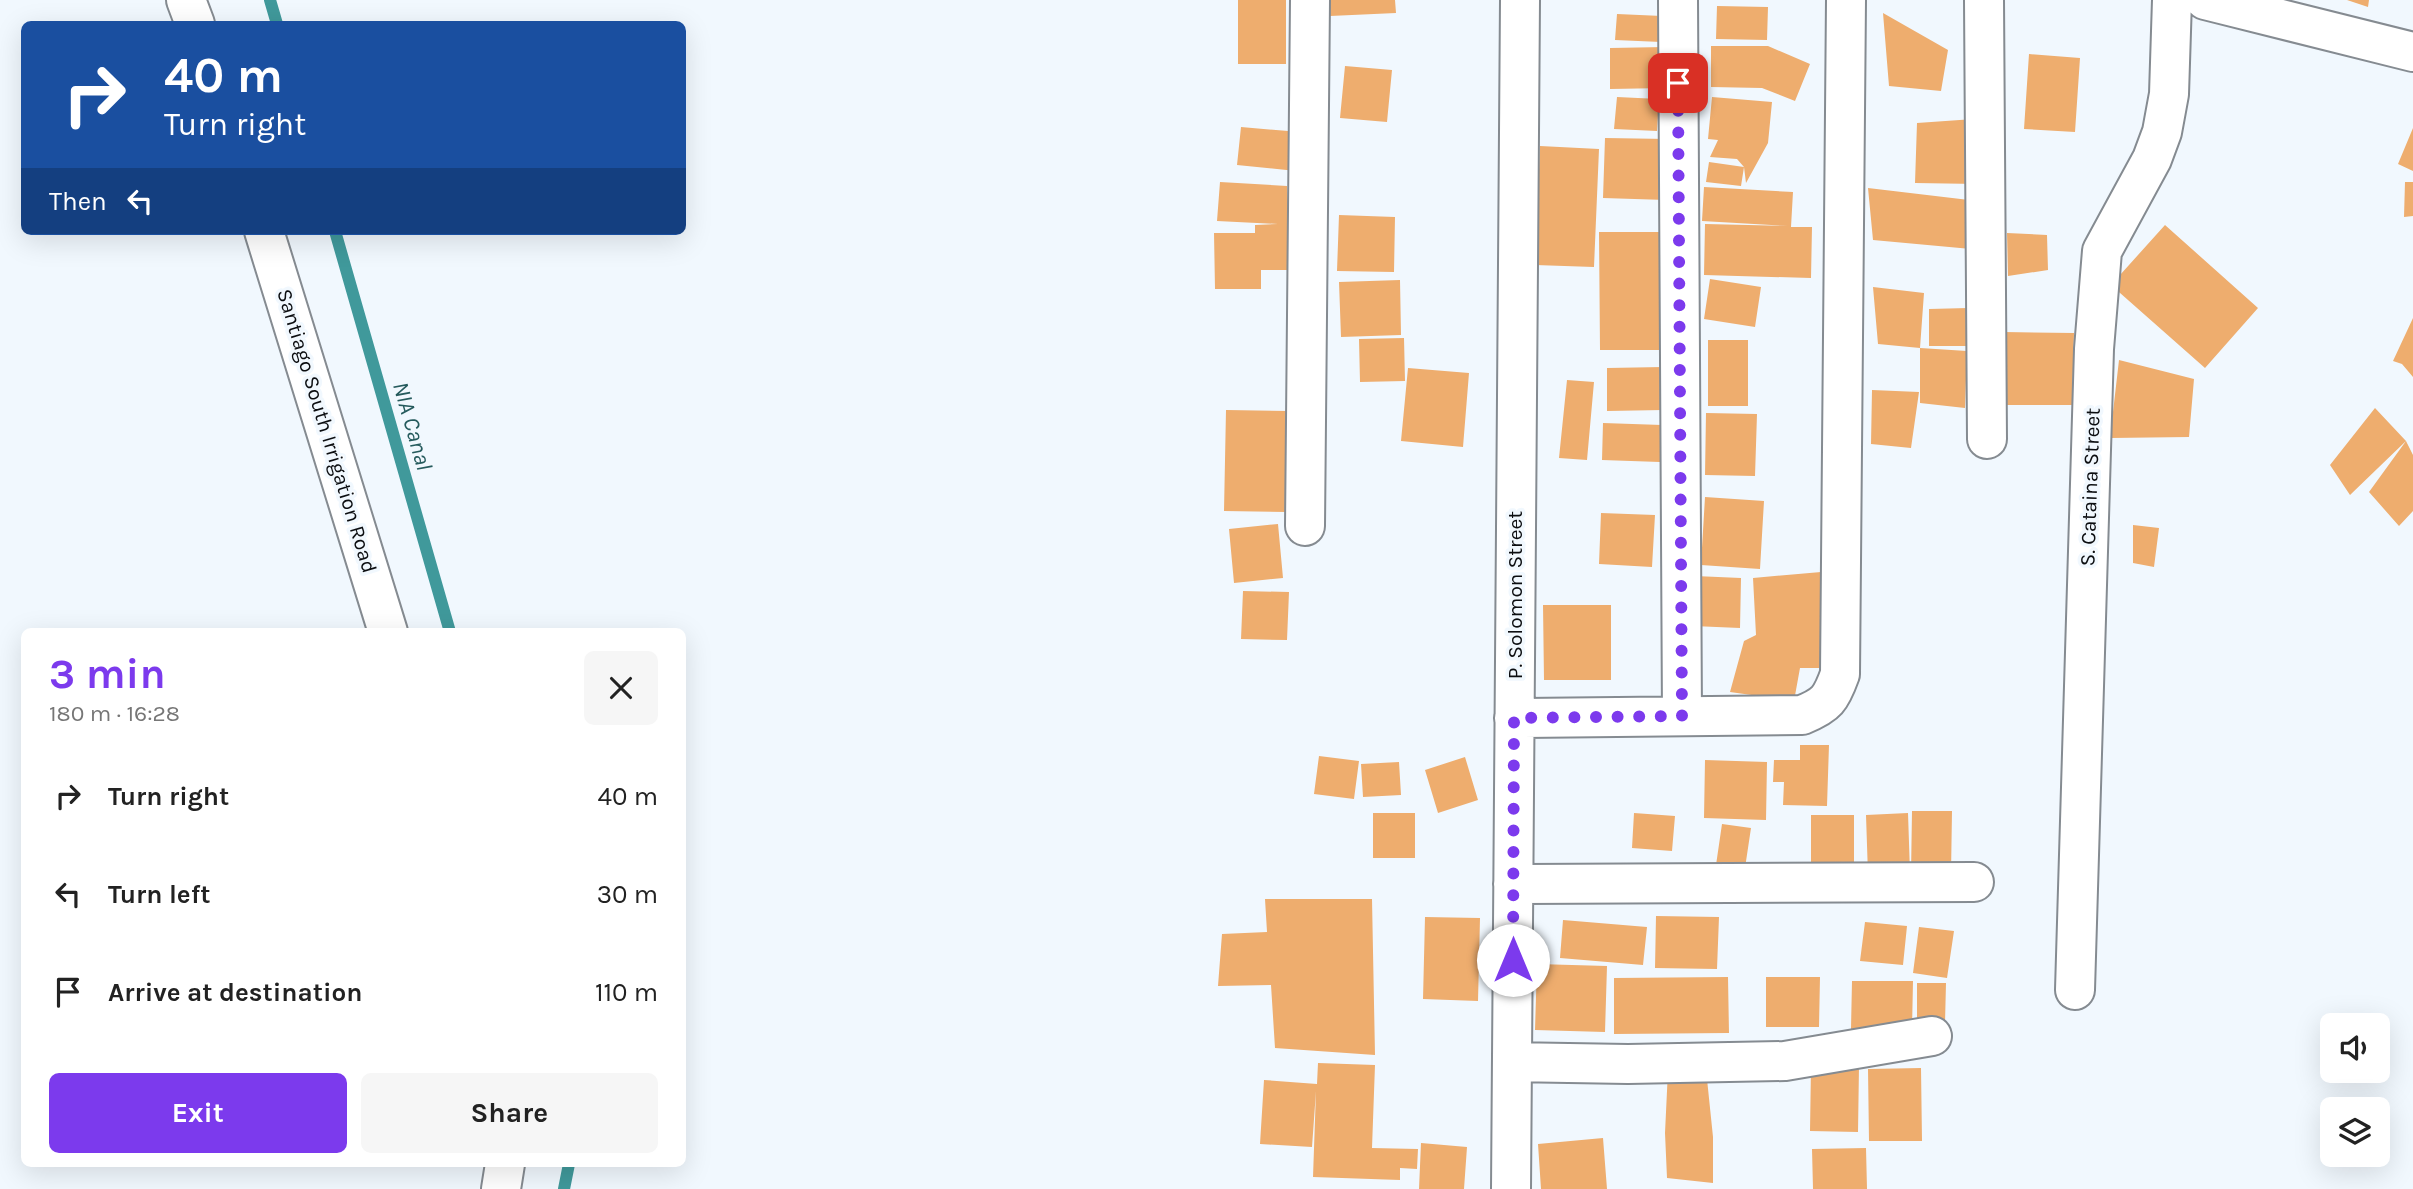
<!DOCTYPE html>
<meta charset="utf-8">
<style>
:root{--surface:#fff;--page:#f6f6f6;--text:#222;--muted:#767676;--accent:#7c3aed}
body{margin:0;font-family:Karla,sans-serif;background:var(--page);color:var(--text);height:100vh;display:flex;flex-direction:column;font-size:26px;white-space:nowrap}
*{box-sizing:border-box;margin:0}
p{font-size:23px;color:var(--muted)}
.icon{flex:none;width:38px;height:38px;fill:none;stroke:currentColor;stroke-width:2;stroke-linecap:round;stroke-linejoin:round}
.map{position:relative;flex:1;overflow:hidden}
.side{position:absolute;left:21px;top:628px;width:665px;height:539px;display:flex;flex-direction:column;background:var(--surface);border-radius:10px;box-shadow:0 7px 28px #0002}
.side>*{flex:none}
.hud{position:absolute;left:21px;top:21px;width:665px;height:214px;border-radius:10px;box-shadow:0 7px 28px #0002;background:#1a4fa0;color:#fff;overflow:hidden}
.tools{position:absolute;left:2320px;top:1013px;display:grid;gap:14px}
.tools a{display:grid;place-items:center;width:70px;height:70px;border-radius:10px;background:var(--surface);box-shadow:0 7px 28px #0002;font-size:35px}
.pin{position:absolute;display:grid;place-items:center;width:60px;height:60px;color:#fff;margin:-30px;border-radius:14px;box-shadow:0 4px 10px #0006}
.me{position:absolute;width:77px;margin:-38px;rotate:0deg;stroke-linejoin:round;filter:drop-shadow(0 0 5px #0008)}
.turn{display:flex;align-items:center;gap:24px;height:147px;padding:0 28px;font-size:32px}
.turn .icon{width:91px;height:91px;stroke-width:2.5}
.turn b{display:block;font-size:49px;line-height:60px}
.then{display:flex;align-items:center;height:66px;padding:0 28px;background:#0003;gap:14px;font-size:26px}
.round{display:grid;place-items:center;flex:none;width:74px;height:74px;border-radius:10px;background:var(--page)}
.summary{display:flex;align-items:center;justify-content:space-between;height:119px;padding:0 28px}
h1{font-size:42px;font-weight:700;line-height:52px;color:var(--accent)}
.action{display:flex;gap:14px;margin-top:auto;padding:14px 28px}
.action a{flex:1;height:80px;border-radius:10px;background:var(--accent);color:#fff;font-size:28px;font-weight:700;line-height:80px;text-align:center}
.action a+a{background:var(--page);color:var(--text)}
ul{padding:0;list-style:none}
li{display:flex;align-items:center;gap:21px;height:98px;padding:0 28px}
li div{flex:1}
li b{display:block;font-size:26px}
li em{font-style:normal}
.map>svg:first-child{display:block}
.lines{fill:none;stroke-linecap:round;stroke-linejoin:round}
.stream{stroke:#40999b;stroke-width:12}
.building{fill:#eead6e}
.street-casing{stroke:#858b91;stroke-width:42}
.secondary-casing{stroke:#858b91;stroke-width:42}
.street{stroke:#fff;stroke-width:38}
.secondary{stroke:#fff;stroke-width:38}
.route{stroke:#7c3aed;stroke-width:12;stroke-dasharray:0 21.6}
.labels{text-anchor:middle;stroke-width:7;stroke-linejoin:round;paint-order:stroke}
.street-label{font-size:21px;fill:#0b0d10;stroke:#f1f8fe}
.water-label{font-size:23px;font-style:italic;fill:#265b5d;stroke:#f1f8fe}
</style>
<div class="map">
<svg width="2413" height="1189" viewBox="0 0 2413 1189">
<rect width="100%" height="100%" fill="#f1f8fe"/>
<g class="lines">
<path class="stream" d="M270,0L277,24
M335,231L450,632
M564,1189L569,1164"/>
</g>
<path class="building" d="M1238,0H1286V64H1238Z
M1329,0H1395L1396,13L1330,16Z
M2347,0H2369L2368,7Z
M1717,6L1768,7L1767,40L1716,39Z
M1883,13L1948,50L1941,91L1889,86Z
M1617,14L1662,16L1661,42L1615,40Z
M1711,46H1768L1810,64L1795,101L1762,88L1711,87Z
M1665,47L1666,88L1610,89V48Z
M2029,54L2080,58L2075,132L2024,129Z
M1345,66L1392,70L1387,122L1340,118Z
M1617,97L1659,99L1657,131L1614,129Z
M1712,97L1772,102L1768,143L1746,183L1744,167L1741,186L1706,182L1709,162L1744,167L1737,159L1710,157L1718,140L1708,139Z
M1974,119L1978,184L1915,183L1917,123Z
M1241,127L1300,132L1296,171L1237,165Z
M2413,128V171L2398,164Z
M1605,138L1668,139L1666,200L1603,198Z
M1540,146L1599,149L1594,267L1535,265Z
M1220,182L1287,186L1291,270H1261V289H1215L1214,233H1255V225L1278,224L1217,221Z
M2405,182H2413V216L2404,217Z
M1704,187L1793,192L1791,227H1812L1811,278L1704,275L1705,224L1788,226L1702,221Z
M1868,188L1969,200L1971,249L1873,240Z
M1339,215L1395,217L1394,272L1337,271Z
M2165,225L2258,308L2205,368L2111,285Z
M1599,232H1662V350H1600Z
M2007,233L2047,235L2048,270L2008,276Z
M1710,279L1761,287L1755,327L1704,319Z
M1400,280L1401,335L1341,337L1339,282Z
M1873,287L1924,293L1920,348L1878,344Z
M1968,308V346H1929V309Z
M2413,318V377L2402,364L2393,361Z
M2004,332L2074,333L2072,405H2003Z
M1404,338L1405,381L1360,382L1359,339Z
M1708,340H1748V406H1708Z
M1920,348L1967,351L1965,408L1920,403Z
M2119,360L2194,379L2189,437L2110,438Z
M1663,367V410L1607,411V368Z
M1408,368L1469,373L1463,447L1401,441Z
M1567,380L1594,382L1587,460L1559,458Z
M1872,390L1919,392L1911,448L1871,444Z
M2375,408L2406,441L2350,495L2330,465Z
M1226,410L1288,411L1286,512L1224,511Z
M1706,413L1757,414L1755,476L1705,475Z
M1603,423L1662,425L1660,462L1602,460Z
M2406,441L2413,455V511L2399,526L2369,492Z
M1705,497L1764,501L1760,569L1701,565Z
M1601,513L1655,515L1652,567L1599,564Z
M1278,524L1283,578L1234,583L1229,529Z
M2133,525L2159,528L2154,567L2133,563Z
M1821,572L1828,668H1800L1794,701L1730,692L1744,641L1756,635L1753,578Z
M1695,576L1741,578L1740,628L1693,626Z
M1243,591L1289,592L1287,640L1241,639Z
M1543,605H1611V680H1544Z
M1800,745H1829L1827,806L1783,805L1784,782H1773L1774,760H1800Z
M1319,756L1359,761L1354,799L1314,794Z
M1465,757L1478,800L1438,813L1425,770Z
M1705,760L1767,762L1766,820L1704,818Z
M1399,762L1401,795L1363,797L1361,764Z
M1912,811H1952L1951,874H1911Z
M1373,813H1415V858H1373Z
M1634,813L1675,816L1672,851L1632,848Z
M1908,813L1910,873L1868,875L1866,815Z
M1811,815H1854V876H1811Z
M1722,824L1751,828L1745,868L1716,865Z
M1265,899H1372L1375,1055L1275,1048L1271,985L1218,986L1222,934L1267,932Z
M1656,916L1719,917L1717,969L1655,968Z
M1425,917L1480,918L1478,1001L1423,999Z
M1563,920L1647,927L1643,965L1560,958Z
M1865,922L1907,926L1903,965L1860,961Z
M1919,927L1954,931L1947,978L1913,973Z
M1537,964L1607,966L1605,1032L1535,1030Z
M1728,977L1729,1033L1614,1034V978Z
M1766,977H1820L1819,1027H1766Z
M1852,981H1913L1912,1030L1851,1029Z
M1917,983H1946L1945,1023L1917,1022Z
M1318,1063L1375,1065L1372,1148L1418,1149L1417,1169L1400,1168V1180L1313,1177L1316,1091L1312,1147L1260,1144L1264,1080L1317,1084Z
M1811,1066H1859L1858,1132L1810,1131Z
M1921,1068L1922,1141H1869L1868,1069Z
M1668,1070L1707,1079L1713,1137V1183L1667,1178L1665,1133Z
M1603,1138L1607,1189H1541L1538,1144Z
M1421,1143L1467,1147L1464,1189H1419Z
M1866,1148L1867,1189H1813L1812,1149Z"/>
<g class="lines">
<g class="street-casing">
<path id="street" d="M1678,0L1682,716
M1984,0L1987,439
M2205,0L2413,52
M1305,526L1310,0
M1514,718L1802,715C1827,705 1831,699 1840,674L1846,0
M1513,884L1974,882
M2075,990L2094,349L2102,251L2152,159L2162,132L2169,94L2172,0
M1513,1062L1628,1064L1785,1061L1932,1036
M1511,1189L1520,0"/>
</g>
<g class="secondary-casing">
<path id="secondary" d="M186,0L195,24
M264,231L388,632
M501,1189L505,1164"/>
</g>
<use href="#street" class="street"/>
<use href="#secondary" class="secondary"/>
</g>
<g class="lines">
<path class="route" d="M1513,960L1514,718L1682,716L1678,83"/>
</g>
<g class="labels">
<g class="street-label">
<text transform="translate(327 431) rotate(73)" y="7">Santiago South Irrigation Road</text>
<text transform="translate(2090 487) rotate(-88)" y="7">S. Cataina Street</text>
<text transform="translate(1515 595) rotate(-90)" y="7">P. Solomon Street</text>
</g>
<g class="water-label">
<text transform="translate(413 426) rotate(74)" y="8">NIA Canal</text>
</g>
</g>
</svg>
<div class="tools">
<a><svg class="icon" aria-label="sound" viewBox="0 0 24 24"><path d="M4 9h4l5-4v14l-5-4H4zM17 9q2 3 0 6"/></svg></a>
<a><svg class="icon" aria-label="layers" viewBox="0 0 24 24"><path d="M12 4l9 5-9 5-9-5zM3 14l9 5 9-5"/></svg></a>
</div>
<div class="pin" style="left:1678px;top:83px;background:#d93025"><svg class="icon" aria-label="arrive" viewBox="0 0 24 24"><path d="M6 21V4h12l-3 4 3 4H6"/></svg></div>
<svg class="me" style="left:1513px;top:960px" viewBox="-20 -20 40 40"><circle r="19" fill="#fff"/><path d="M0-13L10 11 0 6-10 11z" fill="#7c3aed"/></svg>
<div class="hud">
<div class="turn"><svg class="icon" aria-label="right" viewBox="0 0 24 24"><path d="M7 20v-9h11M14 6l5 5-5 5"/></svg><div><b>40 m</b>Turn right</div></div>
<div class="then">Then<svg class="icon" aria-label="left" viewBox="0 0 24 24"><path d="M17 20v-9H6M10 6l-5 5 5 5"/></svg></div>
</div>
<section class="side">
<div class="summary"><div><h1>3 min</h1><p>180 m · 16:28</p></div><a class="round"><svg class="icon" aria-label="close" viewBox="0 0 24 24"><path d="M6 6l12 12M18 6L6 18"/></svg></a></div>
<ul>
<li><svg class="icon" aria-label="right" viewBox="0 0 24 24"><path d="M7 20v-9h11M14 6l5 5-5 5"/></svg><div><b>Turn right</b></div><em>40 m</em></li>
<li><svg class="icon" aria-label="left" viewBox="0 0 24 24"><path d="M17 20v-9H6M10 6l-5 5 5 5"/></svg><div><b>Turn left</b></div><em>30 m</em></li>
<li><svg class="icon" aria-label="arrive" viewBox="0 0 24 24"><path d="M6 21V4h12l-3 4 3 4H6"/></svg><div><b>Arrive at destination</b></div><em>110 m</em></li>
</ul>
<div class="action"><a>Exit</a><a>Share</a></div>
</section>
</div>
